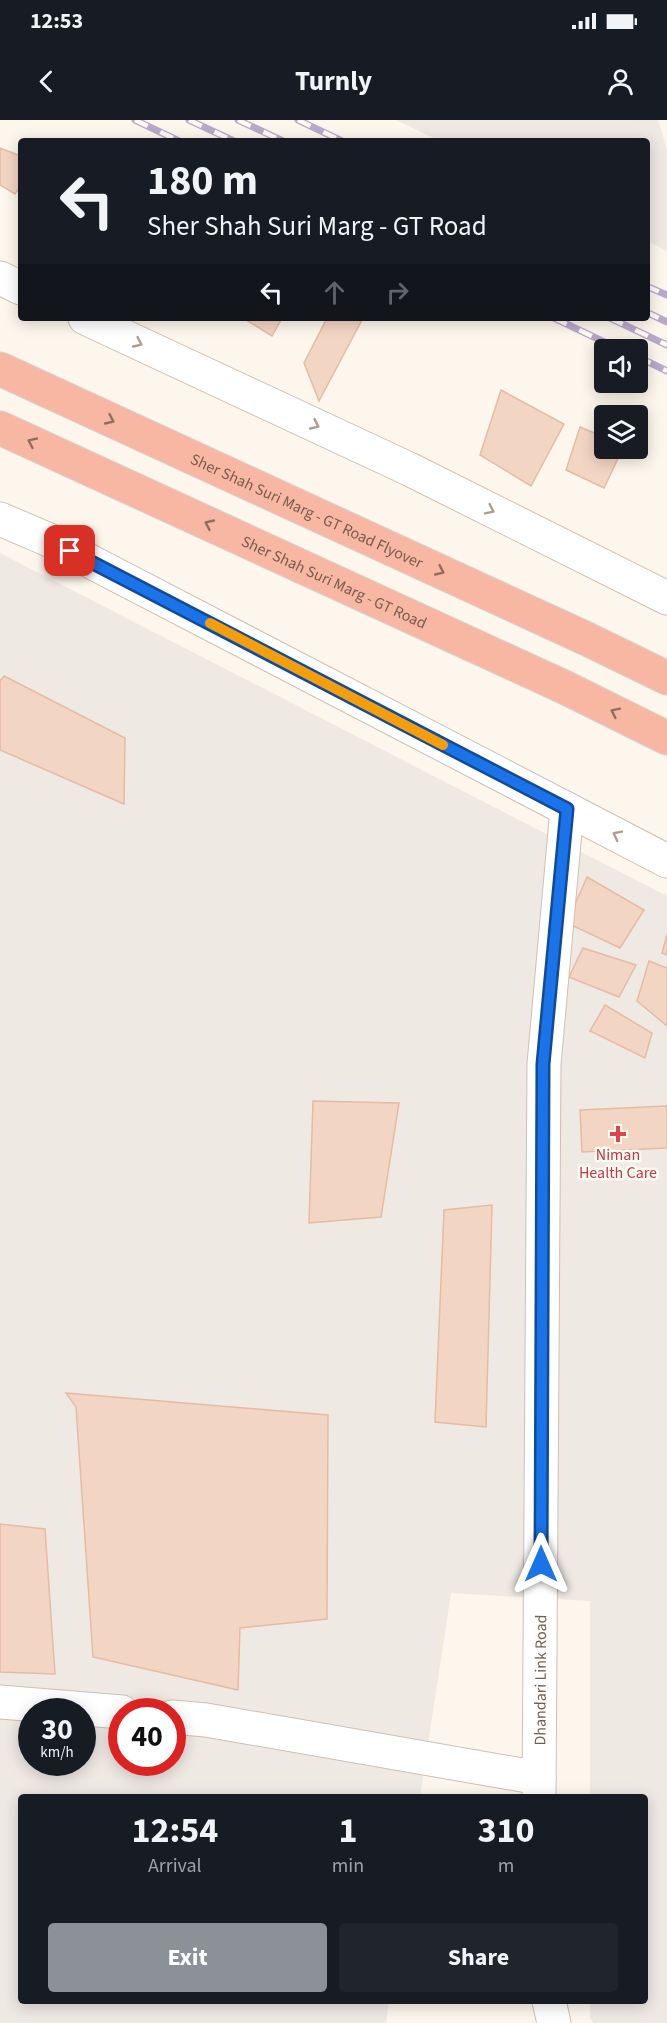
<!DOCTYPE html>
<style>
:root{--surface:#171b24;--page:#20242c;--text:#f1f3f6;--muted:#9ea1a6;--accent:#8c9099}
body{margin:0;font-family:"Source Sans 3",sans-serif;background:var(--page);color:var(--text);height:100vh;display:flex;flex-direction:column;font-size:22px;white-space:nowrap}
*{box-sizing:border-box;margin:0}
p{font-size:20px;color:var(--muted)}
.icon{flex:none;width:33px;height:33px;fill:none;stroke:currentColor;stroke-width:2;stroke-linecap:round;stroke-linejoin:round}
.map{position:relative;flex:1;overflow:hidden}
.panel{position:absolute;left:18px;top:1674px;width:630px;height:210px;display:flex;flex-direction:column;background:var(--surface);border-radius:6px;box-shadow:0 3px 15px #0003}
.panel>*{flex:none}
.hud{position:absolute;left:18px;top:18px;width:632px;height:183px;border-radius:6px;box-shadow:0 3px 15px #0003;background:#171b24;color:var(--text);overflow:hidden}
.tools{position:absolute;left:594px;top:219px;display:grid;gap:12px}
.tools a{display:grid;place-items:center;width:54px;height:54px;border-radius:6px;background:var(--surface);box-shadow:0 3px 15px #0003;font-size:30px}
.speed{position:absolute;left:18px;top:1578px;display:flex;gap:12px;font-size:30px;font-weight:700;text-align:center}
.speed>*{display:grid;place-content:center;width:78px;height:78px;border-radius:50%;background:var(--surface);box-shadow:0 3px 15px #0003;line-height:1}
.speed small{font-size:15px;font-weight:400}
.speed .limit{border:9px solid #d22;background:#fff;color:#111}
.pin{position:absolute;display:grid;place-items:center;width:51px;height:51px;color:#fff;margin:-26px;border-radius:12px;box-shadow:0 3px 9px #0006}
.me{position:absolute;width:66px;margin:-33px;rotate:0deg;stroke-linejoin:round;filter:drop-shadow(0 0 4px #0008)}
.turn{display:flex;align-items:center;gap:21px;height:126px;padding:0 30px;font-size:27px}
.turn .icon{width:78px;height:78px;stroke-width:2.5}
.turn b{display:block;font-size:42px;line-height:51px}
.lanes{display:flex;align-items:center;height:57px;padding:0 30px;background:#0003;justify-content:center;gap:30px;direction:ltr}
.lanes .off{opacity:.35}
.eta{display:flex;justify-content:space-evenly;align-items:center;height:102px;text-align:center}
.eta b{font-size:36px;font-weight:700;line-height:42px}
.primary-button{display:flex;gap:12px;margin-top:auto;padding:12px 30px}
.primary-button a{flex:1;height:69px;border-radius:6px;background:var(--accent);color:#fff;font-size:24px;font-weight:700;line-height:69px;text-align:center}
.primary-button a+a{background:var(--page);color:var(--text)}
.status{display:flex;justify-content:space-between;align-items:center;height:42px;padding:0 30px;background:var(--surface);direction:ltr}
.status svg{height:16px;fill:currentColor}
header{display:flex;justify-content:space-between;align-items:center;height:78px;padding:0 30px;background:var(--surface);font-size:27px;font-weight:700}
.map>svg:first-child{display:block}
.industrial{fill:#efe9e4;fill-rule:evenodd}
.building{fill:#f3d5c3;stroke:#e6bba3;stroke-width:1.5}
.lines{fill:none;stroke-linecap:round;stroke-linejoin:round}
.minor-casing{stroke:#d1beb0;stroke-width:35}
.highway-casing{stroke:#dad1cd;stroke-width:35}
.minor{stroke:#fff;stroke-width:33}
.highway{stroke:#f7b7a3;stroke-width:33}
.rail-casing{stroke:#b9a8c9;stroke-width:7}
.rail{stroke:#fffaf3;stroke-width:4.5;stroke-dasharray:14;stroke-linecap:butt}
.oneway{stroke:#af9d94}
.oneway2{stroke:#936e5e}
.route-casing{stroke:#114b97;stroke-width:15}
.route{stroke:#1a73e8;stroke-width:10}
.slow{stroke:#f59e0b;stroke-width:10}
.health-dot{fill:#e0444e;stroke:#fffaf3;stroke-width:2}
.labels{text-anchor:middle;stroke-width:5;stroke-linejoin:round;paint-order:stroke}
.street-label{font-size:16px;fill:#7a5c4d;stroke:#fffaf3}
.health-label{font-size:16px;fill:#be3a42;stroke:#fffaf3}
</style>
<div class="status"><b>12:53</b><svg viewBox="0 0 49 12"><path d="M0 12V9h3v3zM5 12V6h3v6zM10 12V3h3v9zM15 12V0h3v12zM26 1h20v11H26zM47 4h2v5h-2z"/></svg></div>
<header><svg class="icon" aria-label="back" viewBox="0 0 24 24"><path d="M15 5l-7 7 7 7"/></svg>Turnly<svg class="icon" aria-label="person" viewBox="0 0 24 24"><circle cx="12" cy="8" r="4"/><path d="M4 21q1-7 8-7t8 7"/></svg></header>
<div class="map">
<svg width="667" height="1903" viewBox="0 0 667 1903">
<rect width="100%" height="100%" fill="#fdf6ec"/>
<path class="industrial" d="M396,0H658L667,29V131L647,121L646,21H440Z
M0,433L667,776V1903H593L590,1897V1881H645V1677H590V1481L451,1473L420,1677H21V1881H389L386,1903H0ZM32,1592H82V1642H32ZM122,1592H172V1642H122Z"/>
<path class="building" d="M0,28L21,36V65L15,74L0,65Z
M243,198H282L272,216Z
M327,198H363L319,281L304,243Z
M501,270L564,304L531,366L480,335Z
M580,307L604,317V328H623L604,368L566,350Z
M4,556L125,618L124,684L0,630V561Z
M587,757L644,790L620,828L567,803Z
M667,814V835L662,833Z
M583,828L636,845L619,877L569,857Z
M649,841L667,848V906L637,881Z
M605,885L652,913L645,938L590,911Z
M313,981L399,983L381,1097L309,1103Z
M667,986V1028L582,1032L580,990Z
M492,1085L486,1307L435,1302L444,1090Z
M66,1273L328,1295L327,1499L240,1508L238,1570L93,1537L76,1287Z
M0,1404L45,1409L55,1554L0,1552Z"/>
<g class="lines">
<g class="minor-casing">
<g id="minor">
<path d="M0,158L21,168"/>
<path d="M85,198L409,349L667,478"/>
<path d="M0,399L49,420L667,741"/>
<path d="M0,1582L122,1592"/>
<path d="M172,1597L206,1600L539,1658"/>
<path id="s1" d="M539,1677L544,944L567,689"/>
<path d="M549,1881L554,1903"/>
</g>
</g>
<g class="highway-casing">
<g id="highway">
<path id="s2" d="M0,249L587,519L667,558"/>
<path id="s3" d="M0,308L564,567L667,618"/>
</g>
</g>
<use href="#minor" class="minor"/>
<use href="#highway" class="highway"/>
<g class="rail-casing">
<path id="rail" d="M135,0L179,21
M189,0L234,21
M238,0L283,21
M298,0L342,21
M646,166L667,175
M646,192L667,202
M554,198L621,230
M610,198L667,225
M638,237L667,251"/>
</g>
<use href="#rail" class="rail"/>
</g>
<defs><path id="oneway-chevron" d="M-2-3.5L2.5 0L-2 3.5" fill="none" stroke-width="1.6" stroke-linecap="round" stroke-linejoin="round" transform="scale(1.5)"/></defs>
<g class="oneway">
<use href="#oneway-chevron" transform="translate(138 223) rotate(25)"/>
<use href="#oneway-chevron" transform="translate(315 305) rotate(25)"/>
<use href="#oneway-chevron" transform="translate(490 390) rotate(26)"/>
<use href="#oneway-chevron" transform="translate(617 715) rotate(-153)"/>
</g>
<g class="oneway2">
<use href="#oneway-chevron" transform="translate(110 300) rotate(25)"/>
<use href="#oneway-chevron" transform="translate(32 322) rotate(-155)"/>
<use href="#oneway-chevron" transform="translate(209 404) rotate(-155)"/>
<use href="#oneway-chevron" transform="translate(440 451) rotate(25)"/>
<use href="#oneway-chevron" transform="translate(615 592) rotate(-154)"/>
</g>
<g class="lines">
<g class="route-casing">
<path id="route" d="M70,431L567,689L543,944L541,1444"/>
</g>
<use href="#route" class="route"/>
<path class="slow" d="M210,503L443,625"/>
</g>
<path class="health-dot" d="M615 1005h6v6h6v6h-6v6h-6v-6h-6v-6h6z"/>
<g class="labels">
<g class="street-label">
<text dy="6" stroke="none"><textPath href="#s2" startOffset="338">Sher Shah Suri Marg - GT Road Flyover</textPath></text>
<text dy="6" stroke="none"><textPath href="#s3" startOffset="368">Sher Shah Suri Marg - GT Road</textPath></text>
<text dy="6" stroke="none"><textPath href="#s1" startOffset="117">Dhandari Link Road</textPath></text>
</g>
<g class="health-label">
<text x="618" y="1040">Niman<tspan x="618" dy="18">Health Care</tspan></text>
</g>
</g>
</svg>
<div class="tools">
<a><svg class="icon" aria-label="sound" viewBox="0 0 24 24"><path d="M4 9h4l5-4v14l-5-4H4zM17 9q2 3 0 6"/></svg></a>
<a><svg class="icon" aria-label="layers" viewBox="0 0 24 24"><path d="M12 4l9 5-9 5-9-5zM3 14l9 5 9-5"/></svg></a>
</div>
<div class="speed"><div>30<small>km/h</small></div><div class="limit">40</div></div>
<div class="pin" style="left:70px;top:431px;background:#d93025"><svg class="icon" aria-label="arrive" viewBox="0 0 24 24"><path d="M6 21V4h12l-3 4 3 4H6"/></svg></div>
<svg class="me" style="left:541px;top:1444px" viewBox="-20 -20 40 40"><path d="M0-17L14 15 0 8-14 15z" fill="#1a73e8" stroke="#fff" stroke-width="4"/></svg>
<div class="hud">
<div class="turn"><svg class="icon" aria-label="left" viewBox="0 0 24 24"><path d="M17 20v-9H6M10 6l-5 5 5 5"/></svg><div><b>180 m</b>Sher Shah Suri Marg - GT Road</div></div>
<div class="lanes"><svg class="icon" aria-label="left" viewBox="0 0 24 24"><path d="M17 20v-9H6M10 6l-5 5 5 5"/></svg><svg class="icon off" aria-label="ahead" viewBox="0 0 24 24"><path d="M12 20V5M6 11l6-6 6 6"/></svg><svg class="icon off" aria-label="right" viewBox="0 0 24 24"><path d="M7 20v-9h11M14 6l5 5-5 5"/></svg></div>
</div>
<section class="panel">
<div class="eta">
<div><b>12:54</b><p>Arrival</p></div>
<div><b>1</b><p>min</p></div>
<div><b>310</b><p>m</p></div>
</div>
<div class="primary-button"><a>Exit</a><a>Share</a></div>
</section>
</div>
